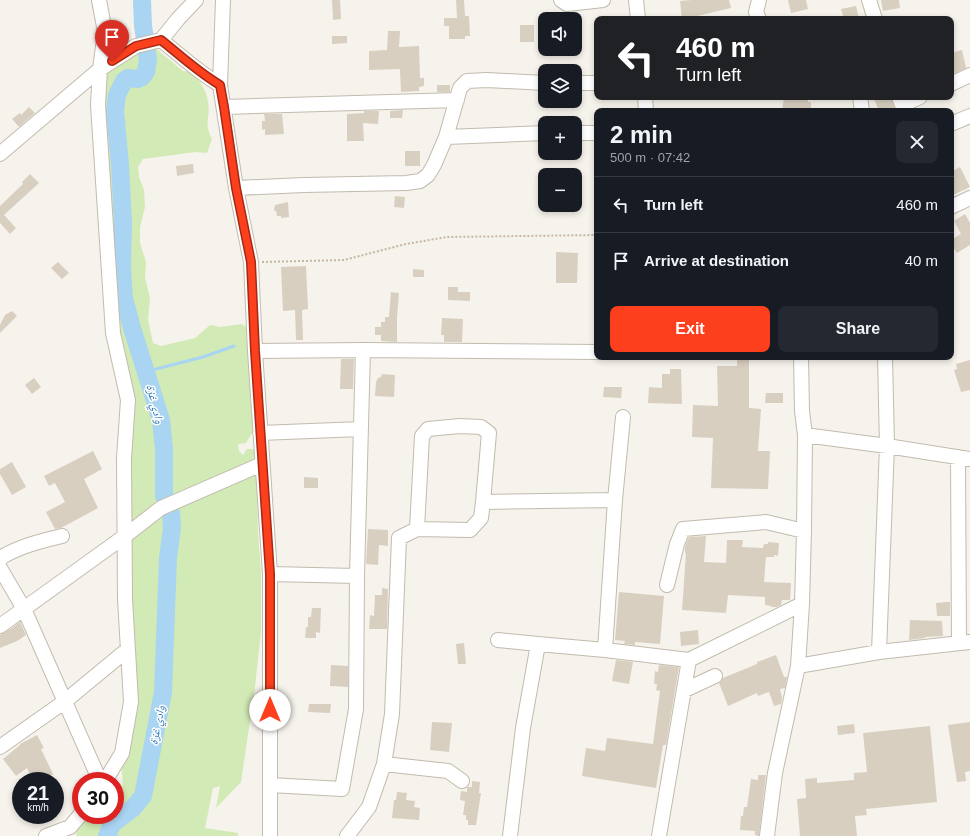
<!DOCTYPE html>
<meta charset="utf-8">
<style>
:root{--surface:#171b24;--page:#242831;--text:#f1f3f6;--muted:#9ea1a6;--line:#363941;--accent:#fc3f1d}
body{margin:0;font-family:Helvetica,"Noto Naskh Arabic",sans-serif;background:var(--page);color:var(--text);height:100vh;display:flex;flex-direction:column;font-size:15px;white-space:nowrap}
*{box-sizing:border-box;margin:0}
p{font-size:13px;color:var(--muted)}
.icon{flex:none;width:22px;height:22px;fill:none;stroke:currentColor;stroke-width:2;stroke-linecap:round;stroke-linejoin:round}
.map{position:relative;flex:1;overflow:hidden}
.details{position:absolute;left:594px;top:108px;width:360px;height:252px;display:flex;flex-direction:column;background:var(--surface);border-radius:8px;box-shadow:0 2px 6px #0003}
.details>*{flex:none}
.top-card{position:absolute;left:594px;top:16px;width:360px;height:84px;border-radius:8px;box-shadow:0 2px 6px #0003;background:#202124;color:#fff;overflow:hidden}
.tools{position:absolute;left:538px;top:12px;display:grid;gap:8px}
.tools a{display:grid;place-items:center;width:44px;height:44px;border-radius:8px;background:var(--surface);box-shadow:0 2px 6px #0003;font-size:20px}
.speed{position:absolute;left:12px;top:772px;display:flex;gap:8px;font-size:20px;font-weight:700;text-align:center}
.speed>*{display:grid;place-content:center;width:52px;height:52px;border-radius:50%;background:var(--surface);box-shadow:0 2px 6px #0003;line-height:1}
.speed small{font-size:10px;font-weight:400}
.speed .limit{border:6px solid #d22;background:#fff;color:#111}
.pin{position:absolute;display:grid;place-items:center;width:34px;height:34px;color:#fff;margin:-41px -17px;border-radius:50% 50% 50% 0;rotate:-45deg;box-shadow:0 0 4px #0007}
.pin .icon{rotate:45deg}
.me{position:absolute;width:44px;margin:-22px;rotate:0deg;stroke-linejoin:round;filter:drop-shadow(0 0 3px #0008)}
.turn{display:flex;align-items:center;gap:14px;height:84px;padding:0 16px;font-size:18px}
.turn .icon{width:52px;height:52px;stroke-width:2.5}
.turn b{display:block;font-size:28px;line-height:34px}
.round{display:grid;place-items:center;flex:none;width:42px;height:42px;border-radius:8px;background:var(--page)}
.summary{display:flex;align-items:center;justify-content:space-between;height:68px;padding:0 16px}
h1{font-size:24px;font-weight:800;line-height:30px}
.cta{display:flex;gap:8px;margin-top:auto;padding:8px 16px}
.cta a{flex:1;height:46px;border-radius:8px;background:var(--accent);color:#fff;font-size:16px;font-weight:800;line-height:46px;text-align:center}
.cta a+a{background:var(--page);color:var(--text)}
ul{padding:0;list-style:none}
li{display:flex;align-items:center;gap:12px;height:56px;padding:0 16px;border-top:1px solid var(--line)}
li div{flex:1}
li b{display:block;font-size:15px}
li em{font-style:normal}
.map>svg:first-child{display:block}
.green{fill:#d2eab5}
.lines{fill:none;stroke-linecap:round;stroke-linejoin:round}
.stream{stroke:#a9d4f2;stroke-width:3}
.river{stroke:#a9d4f2;stroke-width:18}
.building{fill:#d8cfc1}
.minor-casing{stroke:#c2bbae;stroke-width:16}
.path{stroke:#c4b79f;stroke-width:2;stroke-dasharray:2 2;stroke-linecap:butt}
.minor{stroke:#fff;stroke-width:14}
.route-casing{stroke:#a42913;stroke-width:10}
.route{stroke:#fc3f1d;stroke-width:7}
.labels{text-anchor:middle;stroke-width:3;stroke-linejoin:round;paint-order:stroke}
.water-label{font-size:12px;font-style:italic;fill:#2e7ab2;stroke:#fff}
</style>
<div class="map">
<svg width="970" height="836" viewBox="0 0 970 836">
<rect width="100%" height="100%" fill="#f6f3ec"/>
<path class="green" d="M154,47L183,71L191,72C199,80 207,90 208,102C211,118 203,122 212,139L207,153L196,152L143,159L138,167L139,177L144,190L145,207L140,227V243L146,262L145,278L150,298L148,320L153,343L161,346L195,338L210,325L220,327L242,324L246,327L255,428L246,443L238,444L239,451L243,455L247,449H256V460L156,503L130,525L119,335L103,107L105,72L135,52Z
M257,473L258,533L261,572V632L255,687L241,782L216,808L220,786L213,788L205,828L238,833V836H76L77,829L88,815H115V799C128,790 120,775 122,762C122,759 124,756 125,753L129,538L163,512Z"/>
<g class="lines">
<path class="stream" d="M146,373L156,369L203,357L234,346"/>
<path class="river" d="M107,836L112,824L133,808L143,796L163,692L168,558L172,528L171,514L164,496V449L161,420L132,328L124,299L122,267L123,223L120,165L115,111L117,95L124,81L128,78L138,79L142,77L146,72L148,59L143,26L142,0"/>
</g>
<path class="building" d="M332,0H340L341,19L333,20Z
M456,0H464L465,16H469L470,36H465V39H449V26H444V18H457Z
M692,0H729L731,8L697,16V19H682L680,1Z
M788,0H806L808,9L791,13Z
M881,0H899L900,8L883,11Z
M856,6L859,18L844,19L841,9Z
M520,25H534V42H520Z
M388,31H400L399,47L419,46L420,78H424V86L419,87V91L401,92L400,69L369,70V51L387,50Z
M332,36H347V43L332,44Z
M962,50L966,68L951,75V53Z
M437,85H450V92H437Z
M784,97H808V102H811V111H782Z
M880,97H891L895,110L892,111H879L874,99Z
M29,107L35,113L19,127L12,119L20,113L21,115Z
M403,110L402,118H390V111Z
M364,111H379L378,124L363,123L364,141H347V114L364,113Z
M264,114H282L284,134L265,135V129L262,130V121H265Z
M405,151H420V166H405Z
M193,164L194,173L177,176L176,166Z
M960,167L970,187L951,196V172Z
M30,174L39,183L4,215L16,228L10,234L0,223V206L23,184L22,182Z
M395,196L405,197L404,208L394,207Z
M288,202L289,217L281,218V216H277L276,211H274L275,205Z
M965,214L970,223V245L957,253L951,244V240L961,234L954,221Z
M556,252L578,253L577,283H556Z
M58,262L69,273L62,279L51,268Z
M306,266L308,309L302,310L303,340H296L295,310L283,311L281,267Z
M413,269L424,270V277H413Z
M448,287H458V292H470V301L448,300Z
M391,292L399,293L397,317V342L381,341V335H375V327H381V322H385V317H389Z
M12,311L17,316L0,333V325L5,315Z
M442,318L463,319L462,342H444V335H441Z
M737,357H749V408L761,409L758,451H770L768,489L711,488L713,438L692,437L693,405L718,406L717,366H737Z
M341,359H354L353,389H340Z
M970,360V390L961,392L954,370L957,369L956,364Z
M670,369H681L682,404L648,403L649,387L662,388V374H670Z
M382,374L395,375L394,397L375,396L376,382L378,378L381,377Z
M34,378L41,387L32,394L25,385Z
M604,387H622L621,398L603,397Z
M766,393H783V403H765Z
M93,451L102,469L84,479L98,508L61,528L55,529L46,512L65,502L55,483L49,486L44,476Z
M12,462L26,487L12,495L0,474V469Z
M304,477L318,478V488H304Z
M368,529L388,530V546L379,545L378,565L366,564Z
M706,536L704,562L726,563L727,540H743L742,547L763,548L764,544H768V542L779,543L778,556L774,555V557H766L764,582L791,583L790,600H782L781,605L777,607H771V606L765,605V597L728,595L726,613L682,610L686,553H685V547L689,537Z
M382,588L388,589L387,629H369L370,615L374,616L375,595H382Z
M619,592L664,596L660,644L635,642V645L624,644L625,641L615,640Z
M947,602H950V616H937L936,603Z
M312,608H321L320,633L316,632V638H305L306,627H308V617H311Z
M910,620L942,621L943,636L925,637V638L909,640Z
M20,622L26,635L17,641L0,648V635L12,628Z
M698,630L699,644L681,646L680,632Z
M464,643L466,664H458L456,644Z
M776,655L784,677H787L785,688L780,689L782,698L781,704L774,706L769,692L758,696L757,693L728,706L719,683L723,678L757,664V662Z
M616,660L633,662L629,684L612,681Z
M331,665L348,666V687L330,686Z
M659,665L679,667L666,745H663L656,788L582,776L586,748L605,751L607,738L653,744L660,691L656,690L657,684H654L655,671L658,672Z
M309,704H331L330,713L308,712Z
M432,722L452,723L449,752L430,750Z
M970,722V771L965,772L966,781L957,782L948,725Z
M854,724L855,733L838,735L837,726Z
M930,726L937,802L866,809L867,815L855,816L857,836H800L797,799L806,798L805,779L817,778V783L854,780V773L867,772L863,733Z
M37,735L44,748L41,749L53,774L39,781H33L27,768L16,776L3,759L20,745V744Z
M758,775H766L759,836L755,835V831L740,830L741,816H743L744,807H747L751,779L758,780Z
M472,781L480,782L479,793H481L476,825H468V820H466V815H463L465,801L460,800L461,791L467,792V787H472Z
M397,792L407,793L406,800L415,801L414,807L420,808L419,820L392,818L394,800H396Z"/>
<g class="lines">
<g class="minor-casing">
<path id="minor" d="M99,0L105,32L100,69L98,105L113,333L128,400L124,458L125,599L131,702L122,753L105,781
M223,0L220,85L236,188L251,262L255,351L270,574V836
M561,0L567,4L603,0
M636,0L638,19
M869,0L875,19
M759,19L756,12L759,0
M161,40C180,55 198,72 220,85
M575,83H597
M951,84L970,75
M645,97L646,111
M860,97L862,111
M899,97L902,105L920,97
M224,107L457,100
M951,124L970,116
M575,133H597
M446,137L545,133
M0,154L100,69L136,46L161,40L178,19L196,0
M236,188L304,185L406,183L420,181L428,175L434,165L446,137L460,88L467,81L487,80L545,83
M951,207L970,198
M255,351L363,350L597,352
M260,433L361,429
M805,435L887,446L970,459
M958,457L959,643
M417,529L422,436L428,429L460,426L481,427L489,433L483,502
M0,560V558C20,546 41,541 62,536
M0,568L24,609L100,781
M270,574L357,576
M667,585L677,544L683,529L766,522L804,531
M0,626L125,536L161,508L262,464
M498,640L538,644
M605,650L615,500L623,417
M879,652L887,446L885,357
M798,666L879,652L970,642
M685,690L715,676
M0,747L64,702L127,650
M384,764L448,771L462,781
M270,785L342,789L356,709L357,576L363,350
M46,836L70,827L81,814
M347,836L369,807L384,764L392,714L399,538L417,529L470,530L481,518L483,502L615,500
M510,836L523,728L538,644L605,650L689,660L802,604
M659,836L689,660
M767,836L775,773L798,666L802,604L804,531L805,435L802,411L801,357"/>
</g>
<path class="path" d="M262,262L344,260L406,244L447,237L597,235"/>
<use href="#minor" class="minor"/>
</g>
<g class="lines">
<g class="route-casing">
<path id="route" d="M112,61L136,46L161,40C180,55 198,72 220,85L224,107L236,188L251,262L255,351L270,574V710"/>
</g>
<use href="#route" class="route"/>
</g>
<g class="labels">
<g class="water-label">
<text transform="translate(155 404) rotate(76)" y="4">وادي غزة</text>
<text transform="translate(157 725) rotate(-79)" y="4">وادي غزة</text>
</g>
</g>
</svg>
<div class="tools">
<a><svg class="icon" aria-label="sound" viewBox="0 0 24 24"><path d="M4 9h4l5-4v14l-5-4H4zM17 9q2 3 0 6"/></svg></a>
<a><svg class="icon" aria-label="layers" viewBox="0 0 24 24"><path d="M12 4l9 5-9 5-9-5zM3 14l9 5 9-5"/></svg></a>
<a>+</a>
<a>−</a>
</div>
<div class="speed"><div>21<small>km/h</small></div><div class="limit">30</div></div>
<div class="pin" style="left:112px;top:61px;background:#d93025"><svg class="icon" aria-label="arrive" viewBox="0 0 24 24"><path d="M6 21V4h12l-3 4 3 4H6"/></svg></div>
<svg class="me" style="left:270px;top:710px" viewBox="-20 -20 40 40"><circle r="19" fill="#fff"/><path d="M0-13L10 11 0 6-10 11z" fill="#fc3f1d"/></svg>
<div class="top-card">
<div class="turn"><svg class="icon" aria-label="left" viewBox="0 0 24 24"><path d="M17 20v-9H6M10 6l-5 5 5 5"/></svg><div><b>460 m</b>Turn left</div></div>
</div>
<section class="details">
<div class="summary"><div><h1>2 min</h1><p>500 m · 07:42</p></div><a class="round"><svg class="icon" aria-label="close" viewBox="0 0 24 24"><path d="M6 6l12 12M18 6L6 18"/></svg></a></div>
<ul>
<li><svg class="icon" aria-label="left" viewBox="0 0 24 24"><path d="M17 20v-9H6M10 6l-5 5 5 5"/></svg><div><b>Turn left</b></div><em>460 m</em></li>
<li><svg class="icon" aria-label="arrive" viewBox="0 0 24 24"><path d="M6 21V4h12l-3 4 3 4H6"/></svg><div><b>Arrive at destination</b></div><em>40 m</em></li>
</ul>
<div class="cta"><a>Exit</a><a>Share</a></div>
</section>
</div>
